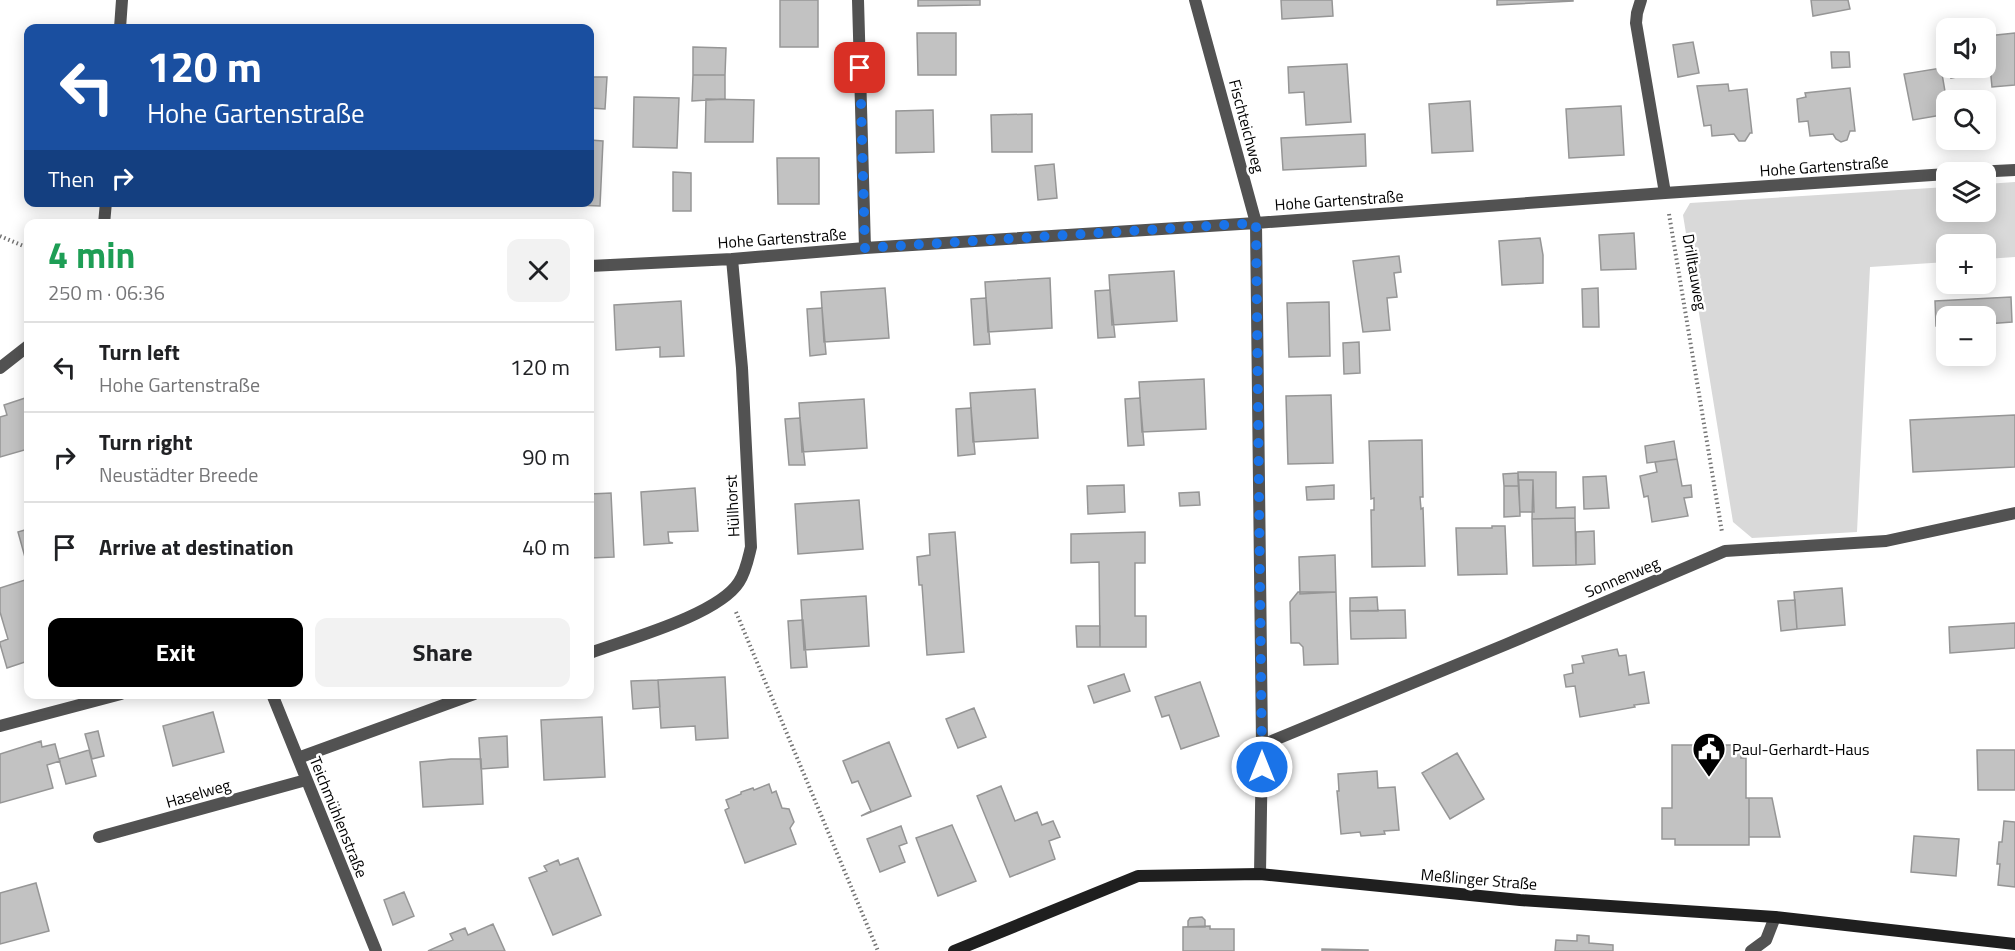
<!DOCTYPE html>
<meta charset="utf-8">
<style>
:root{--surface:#fff;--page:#f2f2f2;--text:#202124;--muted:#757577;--line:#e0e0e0;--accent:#000}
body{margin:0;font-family:"Titillium Web",sans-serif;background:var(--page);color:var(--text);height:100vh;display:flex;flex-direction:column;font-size:22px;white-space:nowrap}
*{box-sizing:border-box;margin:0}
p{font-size:20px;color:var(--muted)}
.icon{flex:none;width:33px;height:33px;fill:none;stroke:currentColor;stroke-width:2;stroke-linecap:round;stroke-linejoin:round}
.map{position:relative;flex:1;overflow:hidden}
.sheet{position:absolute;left:24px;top:219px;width:570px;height:480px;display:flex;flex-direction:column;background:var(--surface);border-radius:12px;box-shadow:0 3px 15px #0003}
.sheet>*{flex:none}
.top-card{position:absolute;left:24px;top:24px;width:570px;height:183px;border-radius:12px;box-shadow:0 3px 15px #0003;background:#1a4fa0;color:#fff;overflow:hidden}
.tools{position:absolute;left:1936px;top:18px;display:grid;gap:12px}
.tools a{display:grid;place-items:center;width:60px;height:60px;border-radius:12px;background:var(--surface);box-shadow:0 3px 15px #0003;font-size:30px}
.pin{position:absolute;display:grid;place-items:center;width:51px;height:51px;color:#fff;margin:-26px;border-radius:12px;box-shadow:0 3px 9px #0006}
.me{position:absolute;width:66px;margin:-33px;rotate:0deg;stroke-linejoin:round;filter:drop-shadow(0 0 4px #0008)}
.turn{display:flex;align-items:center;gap:21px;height:126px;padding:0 24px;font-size:27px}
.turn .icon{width:78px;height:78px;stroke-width:2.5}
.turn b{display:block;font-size:42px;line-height:51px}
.then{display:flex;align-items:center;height:57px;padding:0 24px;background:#0003;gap:12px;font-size:22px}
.round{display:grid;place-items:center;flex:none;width:63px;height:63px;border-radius:12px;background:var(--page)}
.summary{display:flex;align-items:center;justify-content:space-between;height:102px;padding:0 24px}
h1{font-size:36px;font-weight:700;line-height:45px;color:#1e9e55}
.primary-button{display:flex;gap:12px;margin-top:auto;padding:12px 24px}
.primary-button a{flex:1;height:69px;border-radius:12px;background:var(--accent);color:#fff;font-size:24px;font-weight:700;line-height:69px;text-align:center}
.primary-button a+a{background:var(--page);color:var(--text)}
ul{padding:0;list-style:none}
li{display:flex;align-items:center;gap:18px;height:90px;padding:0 24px;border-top:2px solid var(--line)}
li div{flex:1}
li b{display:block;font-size:22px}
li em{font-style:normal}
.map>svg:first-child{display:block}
.green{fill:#d9d9d9}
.building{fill:#c2c2c2;stroke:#969696;stroke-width:1.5}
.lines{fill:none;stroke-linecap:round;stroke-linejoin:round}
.path{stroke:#747474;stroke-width:4;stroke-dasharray:1.5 3;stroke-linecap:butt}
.street{stroke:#525252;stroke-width:12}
.secondary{stroke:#1f1f1f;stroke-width:12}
.route{stroke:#1a73e8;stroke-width:10;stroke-dasharray:0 18}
.labels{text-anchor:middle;stroke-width:5;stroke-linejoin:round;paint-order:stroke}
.street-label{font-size:16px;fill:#000;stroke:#fff}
.poi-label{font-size:16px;fill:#000;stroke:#fff;text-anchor:start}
</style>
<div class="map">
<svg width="2015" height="951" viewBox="0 0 2015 951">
<rect width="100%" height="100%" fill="#fff"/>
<path class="green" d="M2015,182V257L1986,259V244H1947V262L1870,267L1857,532L1752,538L1733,522L1683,215L1690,203L1947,187V212H1986V184Z"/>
<path class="building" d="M780,0H818V47H780Z
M918,0H980V5L918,6Z
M1281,0H1332L1333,16L1282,19Z
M1497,0H1573V1L1497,5Z
M1811,0H1848L1850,9L1813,16Z
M917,33H956V75H918Z
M2015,33V85L1992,87L1987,36Z
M1693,42L1699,73L1678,77L1673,45Z
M693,47L726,48L725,75H693Z
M1831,52H1849L1850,67L1832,68Z
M1347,64L1351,122L1306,125L1304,92L1289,93L1288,67Z
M1941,68L1947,103V114L1913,120L1904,74Z
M1950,68H1966L1967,75L1951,78Z
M693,75H725V99L692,101Z
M590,77H607L605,109L590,108Z
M1728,84L1729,91L1747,89L1752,133H1750L1745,141H1739L1734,134L1712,136L1711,125L1704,126L1697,86Z
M1850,88L1855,131H1850L1847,140L1841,142L1836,139L1833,134L1810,136L1808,121L1799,122L1797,99L1806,97L1805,93Z
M634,97L679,98L677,148L633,147Z
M706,99L754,100L753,142H705Z
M1470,101L1473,151L1432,153L1429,104Z
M1621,106L1624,155L1569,158L1566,109Z
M933,110L934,152L896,153V111Z
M1032,114V152H992L991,115Z
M1365,134L1366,166L1283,170L1281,138Z
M590,140L603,141L600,206L547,204L590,202Z
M777,158H819V204H778Z
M1054,164L1057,198L1038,200L1035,166Z
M673,172L691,173V211H673Z
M1634,233L1636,269L1601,270L1599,235Z
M1540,238L1543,255V283L1502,285L1499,241Z
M1399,256L1401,272L1394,273L1397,297L1387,298L1390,330L1363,332L1353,261Z
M1174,271L1177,321L1112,325L1109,275Z
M1050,278L1052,328L988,332L985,282Z
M885,288L889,338L824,342L821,292Z
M1598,288L1599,327H1583L1582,289Z
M1110,290L1115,337L1098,338L1095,291Z
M2011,297L2012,322L1986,324V316H1947V325L1936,326L1935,301Z
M986,298L990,344L974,345L971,299Z
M681,301L684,356L660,357V347L616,350L614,305Z
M1329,302L1330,356L1289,357L1287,303Z
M822,308L826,354L810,356L807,309Z
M1359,342L1360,373L1344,374L1343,343Z
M1204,379L1206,429L1142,432L1139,382Z
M1035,389L1038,438L973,442L970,393Z
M1331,395L1333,463L1288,464L1286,396Z
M28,397V449L0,457V417L7,415L4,405Z
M1140,398L1144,445L1128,446L1125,399Z
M864,399L867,448L802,452L799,403Z
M971,408L975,454L958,456L956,409Z
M2015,415V467L1913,472L1910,420Z
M800,418L805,465H789L785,419Z
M1422,440L1423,497H1420L1421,509L1423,508L1425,566L1372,567L1371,510H1374V498L1371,499L1369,441Z
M1674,441L1677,459L1647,463L1645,446Z
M1677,459L1682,486L1691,485L1692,497L1684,498L1688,516L1652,522L1648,496L1644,497L1640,476L1657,472L1655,462Z
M1518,472H1556V508L1575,507V518L1532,519L1533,480H1518Z
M1518,473L1519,486H1504L1503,474Z
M1606,476L1609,508L1584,509L1583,477Z
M1518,480H1533L1534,512H1520Z
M1124,485L1125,512L1088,514L1087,486Z
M1334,485V499L1307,500L1306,487Z
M1504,486H1519L1520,516L1504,517Z
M695,488L698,531L668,532L669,542L673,543L644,545L641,492Z
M1199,492L1200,505L1180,506L1179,493Z
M611,493L614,557L590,558V494Z
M859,500L863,549L798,554L795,504Z
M1575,518L1576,565L1533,566L1532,519Z
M1492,526H1505L1507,574L1458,575L1456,528H1492Z
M28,529V568L18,532Z
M1594,531L1595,564L1576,565V532Z
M955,532L964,652L927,655L922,585H919L917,557L930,555L929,534Z
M1145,532V563H1135V616H1146V647H1100L1099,562L1071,563V534Z
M1335,555L1336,592L1300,594L1299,557Z
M28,579V661L7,668L0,644V642L8,639L0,612V588Z
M1842,588L1845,625L1797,629L1794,592Z
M1298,592H1336L1338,664L1304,665L1303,647L1299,643H1291L1290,602Z
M866,596L869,646L804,650L801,600Z
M1377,597L1378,611H1350V598Z
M1795,600L1797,629L1781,631L1778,601Z
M1405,610L1406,638L1351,639L1350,611Z
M803,620L807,667L791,668L788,621Z
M2015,623V648L1950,653L1949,627Z
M1076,626H1100V647H1077Z
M1617,649L1619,656L1626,655L1629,675L1644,672L1649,703L1634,705L1635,707L1580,717L1575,686L1566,687L1564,675L1573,673L1572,665L1584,663L1582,656Z
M1124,674L1130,691L1094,703L1088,686Z
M725,677L728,738L696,740L695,726L661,728L658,680Z
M658,680L660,707L633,709L631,681Z
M1200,682L1219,736L1181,749L1169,715L1162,717L1155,697Z
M974,708L986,737L958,748L946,719Z
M213,712L224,752L173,766L163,726Z
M602,717L605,777L544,780L541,720Z
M98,731L104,756L92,759L85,734Z
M507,736L508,767L481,769L479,738Z
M41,741L42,747L55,744L59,759L60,761L47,765L53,788L0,803V754Z
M889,742L911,796L861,816L871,811L858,781L852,783L843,761Z
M1672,745H1741V758H1746V798H1749V845H1675V839H1662V808H1672Z
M89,750L96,776L66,784L59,759Z
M1977,750H2015V790H1978Z
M1457,753L1484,799L1450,819L1422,773Z
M451,759H481L483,804L423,807L420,762Z
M1377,771L1378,788L1395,787L1399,830L1384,831L1385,834L1361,836L1360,832L1341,834L1337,791H1339L1338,774Z
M769,784L772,793L776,791L782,808L789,809L794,822L790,828L796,844L745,863L725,810L729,808L726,800L741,794V792L753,788L754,790Z
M1001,786L1015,821L1037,812L1042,825L1053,821L1060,837L1049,841L1055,859L1010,877L977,796Z
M1749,798H1772L1780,837H1749Z
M2004,821L2015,822V887L1998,885L2000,864H1997L1999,842H2002Z
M952,825L976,881L938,896L916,838Z
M901,826L907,843L899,846L905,862L880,872L867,839Z
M1914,836L1959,839L1956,876L1911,872Z
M578,858L601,915L553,935L529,878L547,871L544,866L558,860L560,865Z
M36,883L49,931L0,944V893Z
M404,892L414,916L393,925L384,900Z
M1202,917L1205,920V927H1188V921L1190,918Z
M493,924L505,951H428L453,940L450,934L465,928L468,935Z
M1210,926V929H1234V951H1183V927Z
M1577,935L1589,936V943L1613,945V951H1555L1556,940L1577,941Z
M1322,949L1368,950V951H1322Z"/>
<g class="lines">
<path class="path" d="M1669,214L1722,532
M0,236L28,248
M736,612L878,951"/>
<path class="street" d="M858,0L865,248
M1195,0L1256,223L1262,745L1260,874
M1641,0L1637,13L1636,23L1665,193
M120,28L122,0
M1975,172L2015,170
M104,224L106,202
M590,266L732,259L865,248L1256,223L1665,193L1947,174
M0,368L28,346
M590,653C628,639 718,615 739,582C746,571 748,559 751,547L742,368L732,259
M272,694L376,951
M0,726L121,694
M1262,745L1507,644L1725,551L1886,541L2015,513
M298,758L474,694
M99,837L306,780
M1751,951L1766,940L1775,917"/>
<path class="secondary" d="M954,951L1138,876L1260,874L1520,900L1775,917L2015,944"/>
</g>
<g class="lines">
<path class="route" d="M860,68L865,248L1256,223L1262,767"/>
</g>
<defs>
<g id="civic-pin" transform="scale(1.725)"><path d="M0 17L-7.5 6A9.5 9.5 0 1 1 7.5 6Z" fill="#000" stroke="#fff"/><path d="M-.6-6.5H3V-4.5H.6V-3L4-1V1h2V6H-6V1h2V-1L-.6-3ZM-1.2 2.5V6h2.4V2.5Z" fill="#fff"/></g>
</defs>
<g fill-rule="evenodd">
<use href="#civic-pin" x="1709" y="749"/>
</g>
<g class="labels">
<g class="street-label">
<text transform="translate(1247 126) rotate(75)" y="6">Fischteichweg</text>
<text transform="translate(1824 166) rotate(-4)" y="6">Hohe Gartenstraße</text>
<text transform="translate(1339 200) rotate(-4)" y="6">Hohe Gartenstraße</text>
<text transform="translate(782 238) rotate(-4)" y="6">Hohe Gartenstraße</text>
<text transform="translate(1695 272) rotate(80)" y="6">Drilltauweg</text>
<text transform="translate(732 506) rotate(-93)" y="6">Hüllhorst</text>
<text transform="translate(1622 577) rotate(-23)" y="6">Sonnenweg</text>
<text transform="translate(198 793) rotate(-16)" y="6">Haselweg</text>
<text transform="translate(339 817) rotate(68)" y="6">Teichmühlenstraße</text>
<text transform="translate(1479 879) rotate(5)" y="6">Meßlinger Straße</text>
</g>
<g class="poi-label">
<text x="1732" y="755">Paul-Gerhardt-Haus</text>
</g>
</g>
</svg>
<div class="tools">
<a><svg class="icon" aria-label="sound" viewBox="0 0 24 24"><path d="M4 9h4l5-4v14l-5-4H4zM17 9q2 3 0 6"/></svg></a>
<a><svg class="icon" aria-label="search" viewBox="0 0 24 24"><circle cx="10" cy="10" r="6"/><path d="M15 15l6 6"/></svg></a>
<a><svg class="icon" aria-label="layers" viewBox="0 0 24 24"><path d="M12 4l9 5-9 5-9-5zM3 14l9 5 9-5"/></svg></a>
<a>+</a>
<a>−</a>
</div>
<div class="pin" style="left:860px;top:68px;background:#d93025"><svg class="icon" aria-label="arrive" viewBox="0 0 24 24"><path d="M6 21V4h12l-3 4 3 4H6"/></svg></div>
<svg class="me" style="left:1262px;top:767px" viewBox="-20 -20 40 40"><circle r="17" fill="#1a73e8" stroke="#fff" stroke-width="3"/><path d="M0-11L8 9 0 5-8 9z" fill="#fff"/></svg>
<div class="top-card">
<div class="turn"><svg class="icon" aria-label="left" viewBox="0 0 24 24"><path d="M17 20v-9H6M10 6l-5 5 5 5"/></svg><div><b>120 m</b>Hohe Gartenstraße</div></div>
<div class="then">Then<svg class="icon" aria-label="right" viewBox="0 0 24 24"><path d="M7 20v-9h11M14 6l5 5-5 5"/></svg></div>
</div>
<section class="sheet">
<div class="summary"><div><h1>4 min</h1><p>250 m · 06:36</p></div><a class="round"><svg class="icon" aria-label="close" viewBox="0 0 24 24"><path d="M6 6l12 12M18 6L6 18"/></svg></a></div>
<ul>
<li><svg class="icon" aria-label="left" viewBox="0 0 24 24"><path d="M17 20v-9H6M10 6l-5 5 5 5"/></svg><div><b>Turn left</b><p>Hohe Gartenstraße</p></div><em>120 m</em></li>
<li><svg class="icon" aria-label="right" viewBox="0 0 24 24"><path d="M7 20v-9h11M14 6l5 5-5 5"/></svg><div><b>Turn right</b><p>Neustädter Breede</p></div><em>90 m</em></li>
<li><svg class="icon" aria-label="arrive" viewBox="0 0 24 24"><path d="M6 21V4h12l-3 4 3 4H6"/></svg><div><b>Arrive at destination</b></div><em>40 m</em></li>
</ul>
<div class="primary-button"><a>Exit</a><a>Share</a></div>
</section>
</div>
